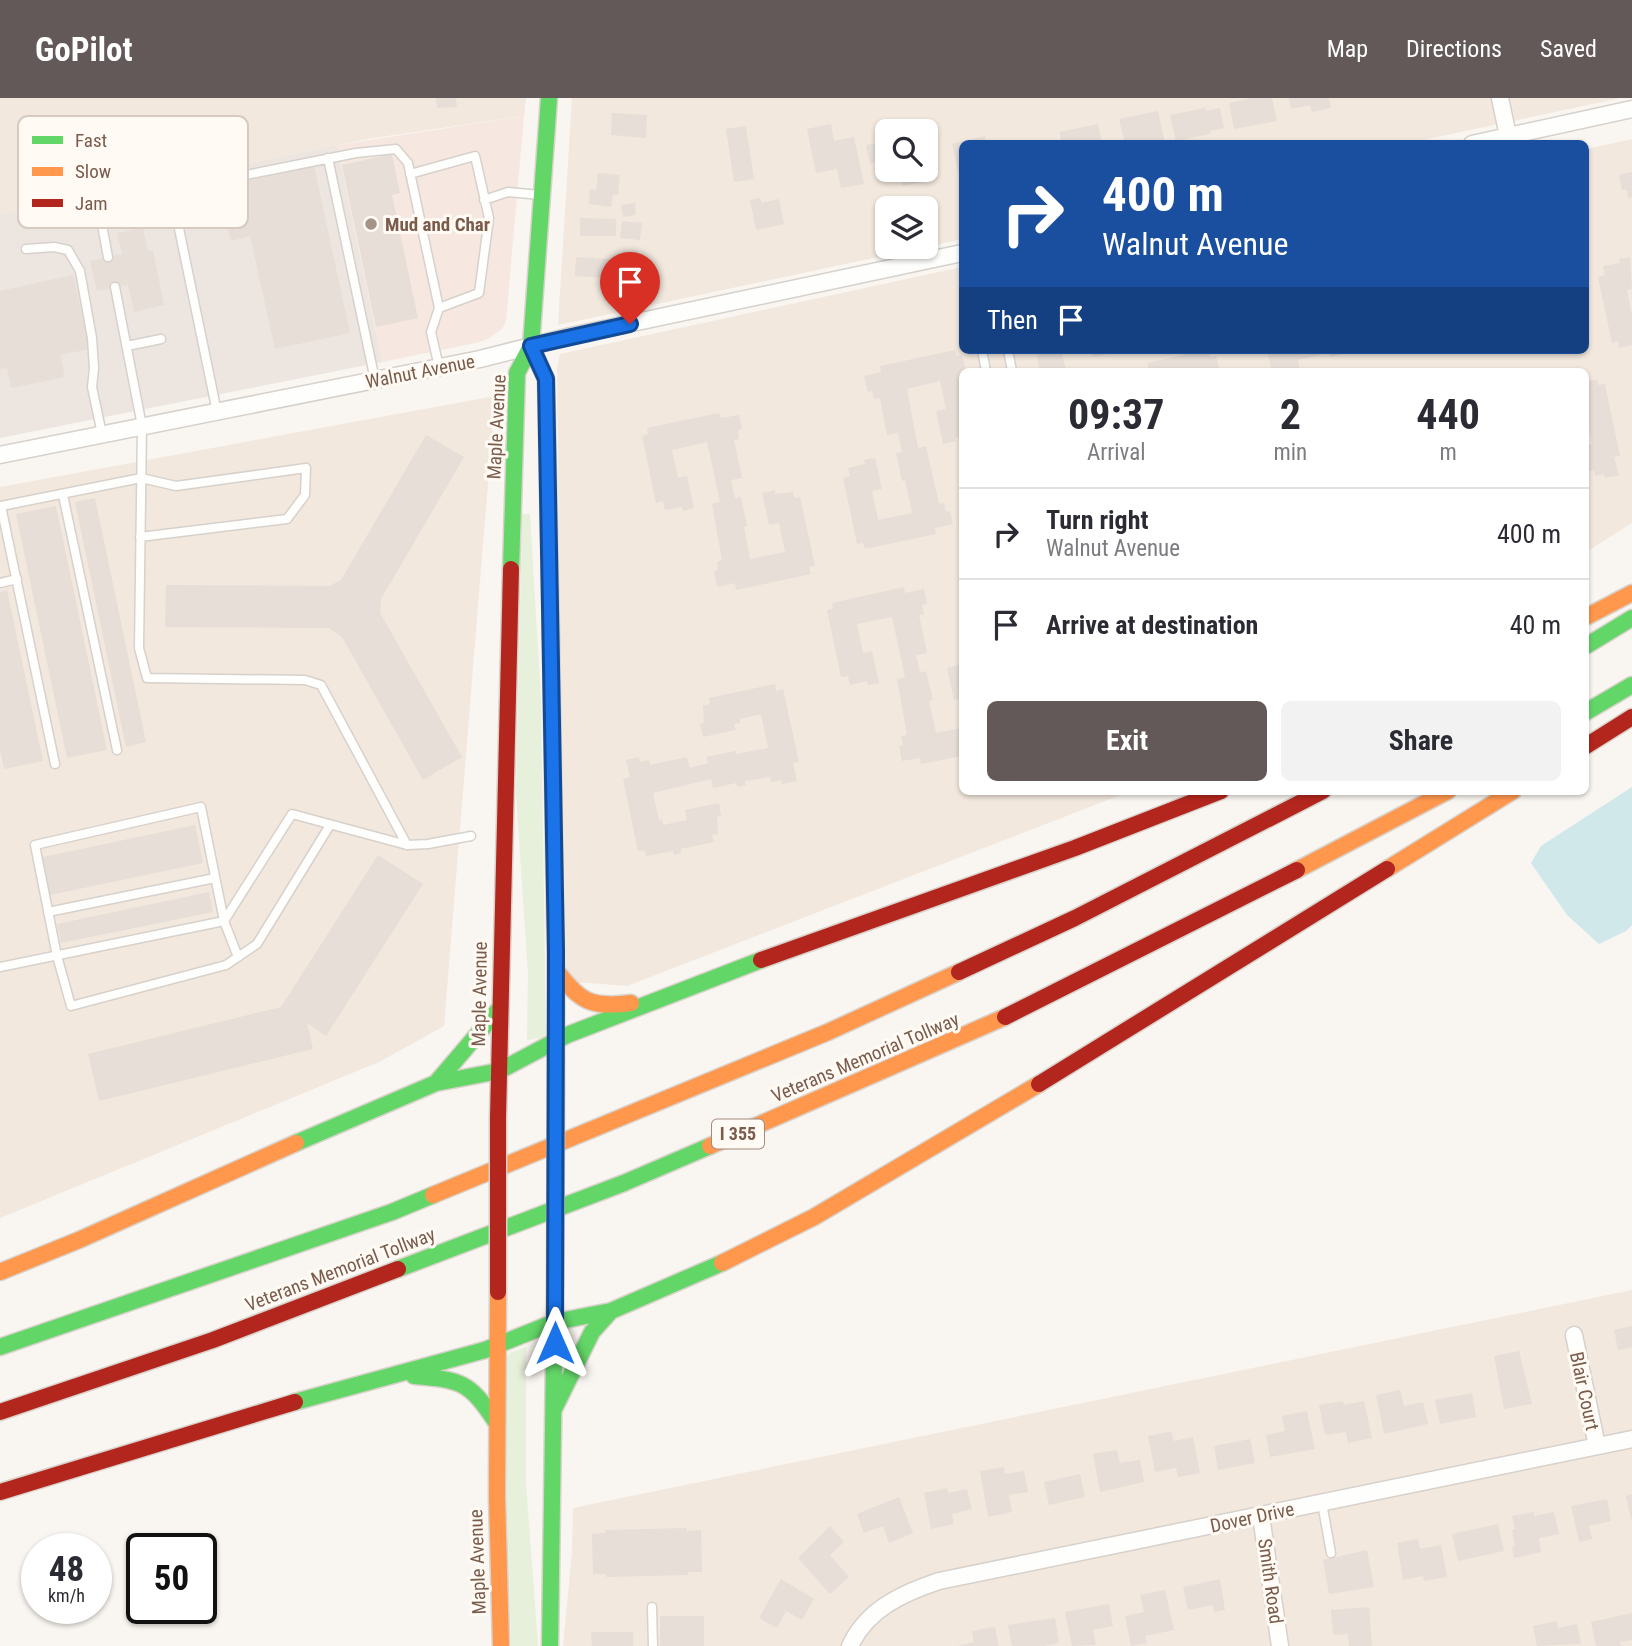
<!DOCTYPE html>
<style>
:root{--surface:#fff;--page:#f2f2f3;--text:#2b2b33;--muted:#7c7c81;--line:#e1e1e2;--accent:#625958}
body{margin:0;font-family:"Roboto Condensed",sans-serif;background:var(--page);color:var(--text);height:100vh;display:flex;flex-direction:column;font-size:26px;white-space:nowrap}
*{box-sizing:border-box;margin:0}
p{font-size:23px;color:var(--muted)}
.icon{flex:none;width:38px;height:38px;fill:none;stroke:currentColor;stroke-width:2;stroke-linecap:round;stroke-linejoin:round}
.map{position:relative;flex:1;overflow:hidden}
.side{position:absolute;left:959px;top:270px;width:630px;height:427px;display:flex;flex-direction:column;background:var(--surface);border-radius:10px;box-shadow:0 2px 5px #0004}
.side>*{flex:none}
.hud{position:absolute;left:959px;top:42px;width:630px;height:214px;border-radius:10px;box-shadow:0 2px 5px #0004;background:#1a4fa0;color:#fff;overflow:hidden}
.tools{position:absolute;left:875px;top:21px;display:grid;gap:14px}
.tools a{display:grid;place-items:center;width:63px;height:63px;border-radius:10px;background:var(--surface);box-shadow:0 2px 5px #0004;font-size:35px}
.speed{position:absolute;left:21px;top:1435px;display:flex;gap:14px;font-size:35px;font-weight:700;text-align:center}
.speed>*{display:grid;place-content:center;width:91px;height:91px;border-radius:50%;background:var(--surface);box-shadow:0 2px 5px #0004;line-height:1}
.speed small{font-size:18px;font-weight:400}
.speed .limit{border:4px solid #111;border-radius:10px;background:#fff;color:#111}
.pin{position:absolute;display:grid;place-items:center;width:60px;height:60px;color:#fff;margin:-72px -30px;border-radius:50% 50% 50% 0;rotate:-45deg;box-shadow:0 0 7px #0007}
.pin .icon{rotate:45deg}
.me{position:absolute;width:77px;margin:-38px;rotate:0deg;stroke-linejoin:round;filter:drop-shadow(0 0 5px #0008)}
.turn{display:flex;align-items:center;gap:24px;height:147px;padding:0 28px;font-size:32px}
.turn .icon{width:91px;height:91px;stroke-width:2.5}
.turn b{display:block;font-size:49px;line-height:60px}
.then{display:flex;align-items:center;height:66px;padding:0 28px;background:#0003;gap:14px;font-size:26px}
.eta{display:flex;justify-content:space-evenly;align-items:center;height:119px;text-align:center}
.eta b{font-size:42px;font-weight:700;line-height:49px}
.action{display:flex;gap:14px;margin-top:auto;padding:14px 28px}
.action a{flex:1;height:80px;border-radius:10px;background:var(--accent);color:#fff;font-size:28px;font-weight:700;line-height:80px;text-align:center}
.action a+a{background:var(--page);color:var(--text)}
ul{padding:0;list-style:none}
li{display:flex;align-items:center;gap:21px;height:91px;padding:0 28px;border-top:2px solid var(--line)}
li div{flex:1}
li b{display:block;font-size:26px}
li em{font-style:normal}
header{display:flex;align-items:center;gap:42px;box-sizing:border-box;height:98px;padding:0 35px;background:var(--accent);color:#fff}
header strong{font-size:33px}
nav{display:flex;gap:38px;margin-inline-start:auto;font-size:24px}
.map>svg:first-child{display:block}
.residential{fill:#f2e8de;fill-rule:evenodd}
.commercial{fill:#f6e8e1}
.industrial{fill:#ede5e0}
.green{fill:#e7f0db}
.water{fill:#d0e8ea}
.building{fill:#e6ded7}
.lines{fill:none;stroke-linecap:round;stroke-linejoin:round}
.lane-casing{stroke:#d7d1cb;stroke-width:11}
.street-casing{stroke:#d7d1cb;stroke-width:19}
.fast-casing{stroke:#d9d2cb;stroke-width:19}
.slow-casing{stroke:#d9d2cb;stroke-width:19}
.jam-casing{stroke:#d9d2cb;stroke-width:19}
.lane{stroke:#fefefd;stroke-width:8}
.street{stroke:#fefefd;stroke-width:16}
.fast{stroke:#63d668;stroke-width:16}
.slow{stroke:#ff974d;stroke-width:16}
.jam{stroke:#b3261e;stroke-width:16}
.jam-bridge-casing{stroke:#d9d2cb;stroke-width:19;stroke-linecap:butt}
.jam-bridge{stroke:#b3261e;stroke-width:16}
.route-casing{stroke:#114b97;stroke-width:18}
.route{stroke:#1a73e8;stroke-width:12}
.poi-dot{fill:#a69286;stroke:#fffaf3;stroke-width:2.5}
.labels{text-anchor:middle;stroke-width:6;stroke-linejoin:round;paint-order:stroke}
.shield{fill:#fffaf3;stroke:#a28b7f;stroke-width:2}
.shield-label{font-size:18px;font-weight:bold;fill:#7a5c4d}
.poi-label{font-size:19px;font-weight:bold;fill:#7a5c4d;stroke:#fffaf3;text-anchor:start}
.street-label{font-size:19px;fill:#7a5c4d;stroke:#fffaf3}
.key{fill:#fffaf3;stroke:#d7cbc1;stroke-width:2}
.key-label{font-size:19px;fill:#7a5c4d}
</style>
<header>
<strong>GoPilot</strong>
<nav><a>Map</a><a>Directions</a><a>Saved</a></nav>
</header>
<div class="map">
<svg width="1632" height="1548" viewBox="0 0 1632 1548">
<rect width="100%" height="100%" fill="#f9f5f0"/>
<path class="residential" d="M0,0H526L524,18L367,41L0,116Z
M572,0H1621L1409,45L962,46V141L926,149V110H887V149H925L558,227ZM887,33H926V72H887Z
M1632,41V425L1586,454V273H962V693H1131L627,888L564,883L557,271L560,256L962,169V252H1586V51Z
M495,298L444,928L379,964L0,1120V389Z
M1632,1192V1548H563L572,1454L573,1410Z"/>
<path class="commercial" d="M524,18L506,223L502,231L488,241L476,245L382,264L337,47Z"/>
<path class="industrial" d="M337,47L382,264L0,340V116Z"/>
<path class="green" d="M522,416H530L541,602L546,939L527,942L528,875L516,697Z
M526,1249V1385L538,1548H511L507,1414V1259L510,1255Z"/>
<path class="water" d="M1632,689V827L1626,833L1599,846L1567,817L1531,765L1541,748Z"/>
<path class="building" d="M436,0H456L457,9L437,10Z
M1251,0H1272L1277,23L1234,31L1229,5Z
M1289,0H1329L1331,10L1312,14L1310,7L1291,11Z
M1205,10L1206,13L1220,10L1224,30L1210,33V36L1176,43L1170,17Z
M1158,13L1165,46H1144V43L1125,46L1119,21Z
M612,15L647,17L646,40L611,37Z
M831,26L834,43L854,39L864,86L841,90L837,71L816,75L807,31Z
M1098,26L1102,46H1062L1059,34Z
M746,28L754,81L734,84L726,31Z
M985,38L986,46H962V77H959L952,46Z
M886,43L887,62L870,66L866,47Z
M392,56L400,95L392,97L418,220L376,229L342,67Z
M314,68L350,235L275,251L250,138L231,143L227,126L220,127L216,108L224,106L223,101L244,97L241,84Z
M899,72H921L924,84L902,88Z
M1632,74V99L1628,100L1627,92H1622L1619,77Z
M598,75L620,77L618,97H613L611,109L589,106L590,91L596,92Z
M760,100L762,105L779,101L784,126L756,132L750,102Z
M635,105L636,117L623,119L621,107Z
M580,120L616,121V138H580Z
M622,123L642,125L640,142L620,140Z
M143,130L148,153L153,152L164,207L134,214L128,187L97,193L90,163L122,156L117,135Z
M576,159L609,161L607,180L575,178Z
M1630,159L1632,191L1627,192L1632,217V247L1619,250L1618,243L1612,245L1598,179L1605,177L1603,168L1620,165L1619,161Z
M646,163L647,181H629L628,164Z
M73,177L90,251L60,257L65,279L11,290L7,270L0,271V193Z
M955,252L957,258L962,257L966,273H962V339L955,340L956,343L943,346L936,313L946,311L940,283L907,291L918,350L926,348L939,406L944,405L946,414L950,413L953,426L935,430L936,436L865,451L863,445L857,446L843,380L850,378L848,370L865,366L864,362L875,360L882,391L872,393L878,422L912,415L905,382L902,383L896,355L902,354L898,335L887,337L880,300L874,301L872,293L868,294L864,278L881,274L880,268Z
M1036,252H1076V253L1062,256L1066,273H1040Z
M1092,252H1122V253L1093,259Z
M1183,252H1208L1210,259L1216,258L1220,273H1149L1147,265L1184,257Z
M1267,252H1355V253L1330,259L1329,255L1298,262L1300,273H1272Z
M1597,281L1598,287L1605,286L1620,358L1614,359L1619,377L1605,380L1604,376L1595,378L1594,372L1586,374V348L1592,346L1586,315V284Z
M719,315L721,320L739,317L742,331L738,332L739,341L734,342L742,380L731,382L735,400L741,399L747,428L744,429L750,461L785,454L779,425L769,427L762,395L775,392V396L793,394L794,400L800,399L815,468L809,469L811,476L736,492L735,485L717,489L714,473L718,472L717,464L722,462L712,406L720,404L707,344L672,352L678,380L687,378L694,410L683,413L682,409L665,412L663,403L656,405L642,338L648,336L647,330Z
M426,337L464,359L381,501L380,515L462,659L423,682L342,539L329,530L165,529L166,487L329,488L341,482Z
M95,400L146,644L126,649L75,404Z
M56,408L107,652L67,660L16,416Z
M904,489L905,495L924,491L927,506L922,507L924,516L919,517L927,555L916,557L920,575L926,573L933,602L929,603L936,635L962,630V658L921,666L920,660L902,663L899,648L903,647L901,638L907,637L897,581L905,579L892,519L857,526L863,555L872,553L879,585L868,587L867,583L850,587L848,578L841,579L827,512L833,511L832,505Z
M7,492L43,663L4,671L0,652V494Z
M959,567L960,570H962V600L954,602L947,570Z
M775,586L776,593L783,591L799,664L793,665L797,683L782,686L781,682L772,684L770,679L745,683L746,687L737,689L736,685L713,690L711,681L653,695L659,722L662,721L663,727L687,722L685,712L719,705L721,718L717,719L718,736L712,737L714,744L681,751V755L674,757L673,753L646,758L645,752L638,753L623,681L630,679L626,662L639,659L640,664L649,662L650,667L687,659L690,670L708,665L707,659L715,657L736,653V656L768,650L761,616L740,621V625L734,626L736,632L703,639L700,626L704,625L703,608L710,606L709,600Z
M195,727L203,765L50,797L43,759Z
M378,757L423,786L326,938L307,925L313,951L99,1003L88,956L281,909Z
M209,794L213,814L61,845L57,826Z
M1632,1228V1249L1618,1252L1614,1232Z
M1519,1253L1532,1306L1504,1311L1494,1258Z
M1400,1292L1404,1308L1423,1304L1428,1326L1384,1336L1376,1297Z
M1472,1295L1476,1319L1440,1326L1435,1302Z
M1343,1303L1344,1307L1364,1303L1372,1340L1348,1345L1346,1334L1325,1337L1319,1307Z
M1307,1313L1315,1351L1270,1359L1266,1337L1285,1333L1282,1318Z
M1168,1334L1172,1335L1174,1343L1193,1339L1200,1375L1178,1379L1176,1370L1155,1374L1148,1338Z
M1250,1341L1255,1365L1218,1372L1214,1348Z
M1117,1352L1120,1365L1140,1362L1144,1384L1100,1394L1093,1356Z
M1004,1369L1005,1376L1024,1373L1028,1394L1009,1397L1012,1414L988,1419L980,1373Z
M1080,1376L1085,1399L1049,1407L1044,1384Z
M947,1390L948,1395L967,1391L972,1411L952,1416L954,1426L931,1431L924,1395Z
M1632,1396V1421H1631L1626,1398Z
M899,1399L913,1435L889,1445L883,1428L864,1435L857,1416Z
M1607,1401L1611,1423L1589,1428L1592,1441L1579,1444L1571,1408Z
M1534,1414V1418L1554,1414L1559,1436L1539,1440L1541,1454L1514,1460L1512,1449L1515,1448L1512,1432L1515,1431L1512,1418Z
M1498,1426L1504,1453L1458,1463L1452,1436Z
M830,1428L844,1444L830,1457L849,1479L830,1496L798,1460Z
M687,1430V1433L701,1432L702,1474H688V1477L606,1479V1476H593L592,1436L605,1435V1432Z
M1418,1441L1420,1451L1441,1447L1447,1479L1424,1483L1423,1478L1403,1482L1397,1445Z
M1367,1452L1374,1489L1329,1496L1323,1462Z
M781,1481L814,1501L802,1522L786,1513L777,1530L759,1520Z
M1220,1481L1225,1512L1214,1514L1213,1507L1188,1512L1183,1489Z
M1165,1492L1174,1532L1145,1538L1147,1545L1131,1548L1125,1518L1144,1514L1140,1497Z
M1109,1506L1113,1528L1093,1532L1096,1547L1072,1548L1065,1514Z
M1369,1509L1372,1548H1349L1348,1536L1333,1537L1331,1512Z
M1632,1515V1542L1620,1544L1621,1548H1596L1591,1524Z
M660,1518H704V1548H660Z
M1055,1520L1059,1545L1044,1548H1012L1008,1527Z
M1557,1523L1558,1530L1577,1526L1581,1546L1537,1548L1533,1528Z
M995,1529L999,1548H958L974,1544L972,1533Z
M591,1534H633V1548H592Z"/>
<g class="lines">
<g class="lane-casing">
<path id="lane" d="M328,60L375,282
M410,76L475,58L489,120L479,195L439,210
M484,102L508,94L540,97
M102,127L108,159
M26,151L54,149L68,152L80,173L92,240L94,270L92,289L102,336
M115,189L142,328L139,550L147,580L305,582L321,587L407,747
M127,248L161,241
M982,252L986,273
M1008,252L1012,273
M217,314L171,92L356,55L396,51L408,65L439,210L431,234L439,269
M63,397L117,652
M0,485L17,481
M55,666L1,408L141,380L176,388L306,370L305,397L287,421L140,439
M48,814L215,780
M238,859L224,823L201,709L35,747L57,858L71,908L226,867L257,846L330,727
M0,869L224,823L292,716L407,747L428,746L471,738
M1322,1405L1331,1455
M652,1509L653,1548"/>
</g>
<g class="street-casing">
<path id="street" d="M1500,0L1508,38
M1472,46L1632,11
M0,357L480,261L571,238L962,155
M1574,1237L1597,1348
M1261,1418L1280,1548
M850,1548C867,1511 903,1495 939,1483L1632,1341"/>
</g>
<g class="fast-casing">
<path id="fast" d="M549,0L531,248L546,281L551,540
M511,471L517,275L531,248
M1586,548L1632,520
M1586,614L1632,587
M436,985L500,910
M296,1045L436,985L499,973L567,937L761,862
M398,1171L624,1085L710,1048
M0,1249L392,1114L433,1097
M414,1278C461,1282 469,1283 496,1324
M295,1304L485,1252L555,1224L611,1213L722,1165
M554,1311L592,1234L611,1213
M550,1548L555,1187"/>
</g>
<g class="slow-casing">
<path id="slow" d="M1586,519L1632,495
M551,540L556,884
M1387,771L1513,693
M1297,772L1448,693
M556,872C580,904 591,910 631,905
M710,1048L1005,919
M433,1097L828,934L959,874
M722,1165L814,1119L1039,986
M0,1174L79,1142L296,1045
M498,1194L497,1398L501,1548"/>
</g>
<g class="jam-casing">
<path id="jam" d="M1586,648L1632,619
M761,862L1075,750L1221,693
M959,874L1075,820L1323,693
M556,884V996
M1005,919L1297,772
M1039,986L1387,771
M498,1019L511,471
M0,1314L213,1242L398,1171
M0,1394L295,1304"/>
</g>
<use href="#lane" class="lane"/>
<use href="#street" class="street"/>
<use href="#fast" class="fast"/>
<use href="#slow" class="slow"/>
<use href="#jam" class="jam"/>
<g class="jam-bridge-casing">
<path id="jam-bridge" d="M498,1019V1194
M555,1187L556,996"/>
</g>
<use href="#jam-bridge" class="jam-bridge"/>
</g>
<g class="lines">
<g class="route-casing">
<path id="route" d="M555,1245L556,853L546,281L531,248L630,226"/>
</g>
<use href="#route" class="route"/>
</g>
<circle class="poi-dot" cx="371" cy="126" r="7"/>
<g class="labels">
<rect class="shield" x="712" y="1021.5" width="52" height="29" rx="5"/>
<g class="shield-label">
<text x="738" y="1042">I 355</text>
</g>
<g class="poi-label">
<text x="385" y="133">Mud and Char</text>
</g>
<g class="street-label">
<text transform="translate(420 273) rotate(-11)" y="7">Walnut Avenue</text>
<text transform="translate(496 329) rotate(-87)" y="7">Maple Avenue</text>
<text transform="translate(479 896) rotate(-89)" y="7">Maple Avenue</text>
<text transform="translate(865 959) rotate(-23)" y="7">Veterans Memorial Tollway</text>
<text transform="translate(340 1171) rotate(-21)" y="7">Veterans Memorial Tollway</text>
<text transform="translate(1585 1293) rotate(78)" y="7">Blair Court</text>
<text transform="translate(1252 1419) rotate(-12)" y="7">Dover Drive</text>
<text transform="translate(477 1464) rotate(-92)" y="7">Maple Avenue</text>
<text transform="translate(1271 1483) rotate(82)" y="7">Smith Road</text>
</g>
</g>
<rect x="18" y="18" width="230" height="112" rx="10" class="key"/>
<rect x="32" y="38" width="31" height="8" fill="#63d668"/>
<rect x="32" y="69" width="31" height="9" fill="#ff974d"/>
<rect x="32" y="101" width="31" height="8" fill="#b3261e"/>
<g class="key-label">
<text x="75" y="49">Fast</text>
<text x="75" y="80">Slow</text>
<text x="75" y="112">Jam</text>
</g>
</svg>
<div class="tools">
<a><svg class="icon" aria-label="search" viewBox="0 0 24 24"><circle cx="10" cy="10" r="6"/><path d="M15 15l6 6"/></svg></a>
<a><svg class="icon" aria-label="layers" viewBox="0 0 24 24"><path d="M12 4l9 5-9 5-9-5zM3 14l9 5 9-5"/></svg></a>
</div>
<div class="speed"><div>48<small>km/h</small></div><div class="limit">50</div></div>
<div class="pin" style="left:630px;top:226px;background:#d93025"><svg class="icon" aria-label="arrive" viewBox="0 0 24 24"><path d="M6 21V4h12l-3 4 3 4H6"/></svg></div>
<svg class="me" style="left:555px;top:1245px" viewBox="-20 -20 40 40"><path d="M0-17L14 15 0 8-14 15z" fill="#1a73e8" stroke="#fff" stroke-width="4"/></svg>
<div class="hud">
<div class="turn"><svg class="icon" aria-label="right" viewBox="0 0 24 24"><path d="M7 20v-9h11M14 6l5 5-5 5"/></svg><div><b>400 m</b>Walnut Avenue</div></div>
<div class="then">Then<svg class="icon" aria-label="arrive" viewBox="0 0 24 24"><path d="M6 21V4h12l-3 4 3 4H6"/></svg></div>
</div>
<section class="side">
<div class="eta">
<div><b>09:37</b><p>Arrival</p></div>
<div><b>2</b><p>min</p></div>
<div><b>440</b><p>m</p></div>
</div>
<ul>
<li><svg class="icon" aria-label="right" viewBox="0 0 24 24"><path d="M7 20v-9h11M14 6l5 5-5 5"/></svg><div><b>Turn right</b><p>Walnut Avenue</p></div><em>400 m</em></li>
<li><svg class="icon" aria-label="arrive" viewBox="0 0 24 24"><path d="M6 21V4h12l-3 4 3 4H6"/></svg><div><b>Arrive at destination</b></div><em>40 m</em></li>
</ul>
<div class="action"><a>Exit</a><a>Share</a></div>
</section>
</div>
